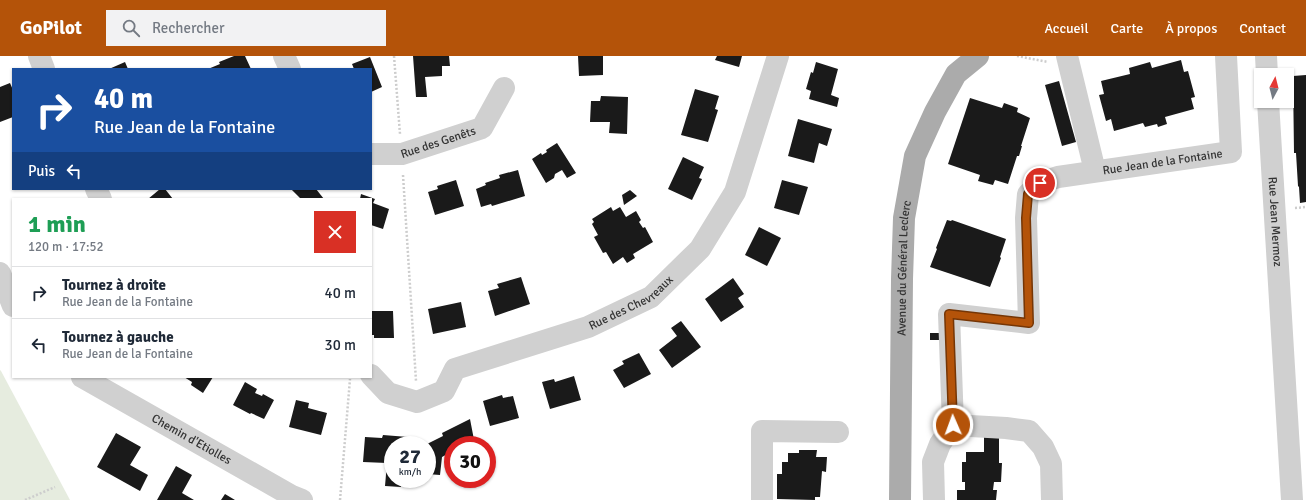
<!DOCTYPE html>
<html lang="fr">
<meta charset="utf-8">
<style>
:root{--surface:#fff;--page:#f2f2f3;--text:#1f2937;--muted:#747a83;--line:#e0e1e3;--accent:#b45309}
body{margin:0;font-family:Signika,sans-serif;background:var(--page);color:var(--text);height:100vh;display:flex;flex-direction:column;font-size:15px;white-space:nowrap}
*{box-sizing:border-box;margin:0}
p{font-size:13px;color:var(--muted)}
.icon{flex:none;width:22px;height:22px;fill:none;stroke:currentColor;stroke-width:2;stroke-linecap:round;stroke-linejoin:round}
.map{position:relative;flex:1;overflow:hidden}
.details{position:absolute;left:12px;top:142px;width:360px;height:180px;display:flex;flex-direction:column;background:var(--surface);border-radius:0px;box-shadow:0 1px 3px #0004}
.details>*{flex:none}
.top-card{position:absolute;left:12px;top:12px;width:360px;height:122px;border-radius:0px;box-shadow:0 1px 3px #0004;background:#1a4fa0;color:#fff;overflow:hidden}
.needle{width:26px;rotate:7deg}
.fabs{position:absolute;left:1254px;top:12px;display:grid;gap:8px}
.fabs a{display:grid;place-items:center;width:40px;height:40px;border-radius:0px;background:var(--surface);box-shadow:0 1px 3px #0004;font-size:20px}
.speed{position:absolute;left:384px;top:380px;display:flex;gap:8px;font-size:20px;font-weight:700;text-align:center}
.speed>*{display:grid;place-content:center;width:52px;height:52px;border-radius:50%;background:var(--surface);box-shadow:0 1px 3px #0004;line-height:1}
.speed small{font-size:10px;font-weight:400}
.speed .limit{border:6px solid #d22;background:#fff;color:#111}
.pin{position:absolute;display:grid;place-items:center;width:34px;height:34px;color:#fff;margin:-17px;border:2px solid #fff;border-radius:50%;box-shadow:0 1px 4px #0007}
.me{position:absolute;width:44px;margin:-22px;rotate:358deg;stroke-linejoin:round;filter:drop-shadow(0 0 3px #0008)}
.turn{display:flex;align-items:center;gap:14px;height:84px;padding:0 16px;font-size:18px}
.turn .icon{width:52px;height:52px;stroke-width:2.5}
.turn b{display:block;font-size:28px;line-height:34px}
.then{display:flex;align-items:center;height:38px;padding:0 16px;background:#0003;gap:8px;font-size:15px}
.round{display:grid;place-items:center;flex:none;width:42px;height:42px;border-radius:0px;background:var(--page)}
.headline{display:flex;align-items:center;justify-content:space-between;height:68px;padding:0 16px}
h1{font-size:24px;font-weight:700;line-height:30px;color:#1e9e55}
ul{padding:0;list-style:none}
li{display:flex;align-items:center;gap:12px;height:52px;padding:0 16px;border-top:1px solid var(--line)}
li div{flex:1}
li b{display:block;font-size:15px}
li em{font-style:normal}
header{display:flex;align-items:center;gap:24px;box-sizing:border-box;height:56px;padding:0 20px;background:var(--accent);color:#fff}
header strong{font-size:19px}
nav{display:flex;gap:22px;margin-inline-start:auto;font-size:14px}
.search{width:280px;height:36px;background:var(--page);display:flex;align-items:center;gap:10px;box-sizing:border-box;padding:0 14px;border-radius:0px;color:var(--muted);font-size:15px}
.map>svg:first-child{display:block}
.green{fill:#e6ecdf}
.building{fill:#1a1a1a}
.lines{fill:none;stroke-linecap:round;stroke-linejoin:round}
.path{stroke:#cdcdcd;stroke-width:2.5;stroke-dasharray:2 2;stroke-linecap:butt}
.minor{stroke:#d0d0d0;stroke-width:22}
.major{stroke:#ababab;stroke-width:22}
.route-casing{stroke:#753606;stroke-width:10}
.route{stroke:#b45309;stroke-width:7}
.labels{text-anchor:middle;stroke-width:4;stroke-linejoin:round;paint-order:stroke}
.street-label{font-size:12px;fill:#333;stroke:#fff}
</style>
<header>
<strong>GoPilot</strong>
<div class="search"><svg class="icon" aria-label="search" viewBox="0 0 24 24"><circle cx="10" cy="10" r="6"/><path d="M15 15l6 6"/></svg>Rechercher</div>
<nav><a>Accueil</a><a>Carte</a><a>À propos</a><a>Contact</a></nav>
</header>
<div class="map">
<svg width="1306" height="444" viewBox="0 0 1306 444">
<rect width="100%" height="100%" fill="#fff"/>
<path class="green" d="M0,314L1,315L70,444H0Z"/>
<path class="building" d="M234,0H245L251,13H208L220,8L219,6Z
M413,0H449L450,10H442V20L425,21L427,41H416Z
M578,0H603V19L579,20Z
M717,0H742L739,11L715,4Z
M370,1L382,31L371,36V13H354L352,8Z
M1181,4L1184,16L1188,15L1195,41L1191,42L1194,53L1165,61L1167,68L1158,71L1157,68L1145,71L1143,67L1114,75L1111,63L1106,65L1099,39L1104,38L1101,25L1130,18L1129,12L1150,6L1152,12Z
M125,6L128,13H109Z
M816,6L838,13L831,39L839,42L837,51L809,43L811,35L806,33L811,16L813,17Z
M1306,19V146L1300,147L1299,131L1298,130L1296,97H1294L1293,20Z
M1059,25L1076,86L1062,90L1045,29Z
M10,27L13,34V61L0,66V31Z
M695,33L719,40L715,53L718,54L708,86L681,79Z
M601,40L628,41L627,78L609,77L610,66H590L591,45H600Z
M970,42L1002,52L1004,47L1018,52L1017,56L1030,62L1021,90H1022L1019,100H1017L1008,128L995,124L993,129L978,125L980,119L948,108Z
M798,63L832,73L827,90L819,87L814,107L788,100Z
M557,87L576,117L567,122L562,114L555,118L554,122L546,127L532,103L541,97L542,99L547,96L546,94Z
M683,101L704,111L699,122L702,123L692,144L668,133Z
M518,114L525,140L492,150L491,148L481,151L476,133L486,129L485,127L500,122L499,119Z
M456,124L464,150L435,159L428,136L438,133L437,130Z
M782,124L808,131L799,159L774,152Z
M160,133H165L173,143H148Z
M291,133H316L324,143H301Z
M630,134L637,140L624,149L622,139Z
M361,138L375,143L373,147L389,153L383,173L371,169V143H360Z
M611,151L613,155L620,151L626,161L636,155L641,164L639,166L643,172L645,171L653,186L633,198L635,202L627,207L623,201L613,208L606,196L603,197L594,181L598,179L592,168L594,166L592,163Z
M947,164L951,165L952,164L1006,183L1000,201L1001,202L990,231L930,211L937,193L936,192Z
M759,171L781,182L767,210L745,199Z
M521,221L530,248L495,260L488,235L499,232L497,228Z
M733,222L744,238L738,242L744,251L721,266L705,243Z
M461,246L466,271L433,278L428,253Z
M371,255H393L394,282H374V279H371Z
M681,265L701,291L672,312L659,294L677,280L671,272Z
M930,277H942V284H930Z
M639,297L651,318L624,332L613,314L624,308L622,305Z
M574,320L581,344L550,353L542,326L554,323L555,326Z
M184,321H213L203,337L191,329L192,326Z
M245,326L257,333L255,337L262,340L263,338L274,344L264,363L251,357L250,358L233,349Z
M502,339L503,342L513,340L519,362L490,370L483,345Z
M296,344L309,347L308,352L327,357L321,379L289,371Z
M470,363L475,389H453V400L451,396L442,401L440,419L427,418V389H425L443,380L442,377Z
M116,377L141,391L130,409L148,419L140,435L97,411Z
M383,379L408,381L407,389H393V423H402L401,431L385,430L387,407L363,406L365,381L382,382Z
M984,381L999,382V407H1002L1001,426H994L993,434H997L996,444H957V434H965V426H962V406H966V396H984Z
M799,394H817L816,401H827L826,416L822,415L820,441H815V444L777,443V418H782V406H788V397H799Z
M176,410L192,419L182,437L194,444H157Z
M225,438L235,444H221Z"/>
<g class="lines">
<path class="path" d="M394,0L400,78
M1017,0L1048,6
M403,119L416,325
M1295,152L1306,151
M25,444L55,431
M340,444L350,323"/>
<g class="minor">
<path d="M39,0L44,13"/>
<path d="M284,0L290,13"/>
<path d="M1067,0L1095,115"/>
<path d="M1266,0L1267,19"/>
<path id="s1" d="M1268,45L1292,444"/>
<path id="s2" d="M371,98H402L482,72L504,32"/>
<path d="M96,133L101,143"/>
<path d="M0,217L13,250"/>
<path id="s3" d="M371,319L388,337L417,346L444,335L455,313L588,271L651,241L700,193L735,136L778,0"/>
<path id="s4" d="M82,321L292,440L302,444"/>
<path d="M953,369L1006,372L1029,375L1043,391L1051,408L1052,444"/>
<path d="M762,444V375L838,376"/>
<path id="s5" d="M934,444L933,406L940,388L953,369L949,258L1029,267L1026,162L1028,138L1040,127L1058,121L1231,96L1226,0"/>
</g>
<path class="major" id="s6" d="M900,444L902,223L904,162L915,100L935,56L956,18L978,0"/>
</g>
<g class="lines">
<g class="route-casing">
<path id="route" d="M953,369L949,258L1029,267L1026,162L1028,138L1040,127"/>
</g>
<use href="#route" class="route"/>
</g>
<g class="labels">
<g class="street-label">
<text dy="4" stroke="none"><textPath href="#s2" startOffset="69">Rue des Genêts</textPath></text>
<text dy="4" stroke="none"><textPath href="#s5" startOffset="542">Rue Jean de la Fontaine</textPath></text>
<text dy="4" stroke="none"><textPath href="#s1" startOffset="121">Rue Jean Mermoz</textPath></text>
<text dy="4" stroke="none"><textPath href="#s6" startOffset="232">Avenue du Général Leclerc</textPath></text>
<text dy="4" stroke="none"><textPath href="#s3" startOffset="298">Rue des Chevreaux</textPath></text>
<text dy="4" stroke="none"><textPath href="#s4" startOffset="126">Chemin d'Etiolles</textPath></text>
</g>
</g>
</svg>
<div class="fabs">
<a><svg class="needle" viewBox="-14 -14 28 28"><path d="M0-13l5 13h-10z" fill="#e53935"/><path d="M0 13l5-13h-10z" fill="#747a83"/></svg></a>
</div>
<div class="speed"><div>27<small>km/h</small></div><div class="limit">30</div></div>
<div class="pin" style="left:1040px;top:127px;background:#d93025"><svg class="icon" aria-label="arrive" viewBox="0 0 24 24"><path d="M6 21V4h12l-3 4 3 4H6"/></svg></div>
<svg class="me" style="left:953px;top:369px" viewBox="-20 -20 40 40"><circle r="17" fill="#b45309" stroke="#fff" stroke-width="3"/><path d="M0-11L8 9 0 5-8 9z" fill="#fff"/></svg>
<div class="top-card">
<div class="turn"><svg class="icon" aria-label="right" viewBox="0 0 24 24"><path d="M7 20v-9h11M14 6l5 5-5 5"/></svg><div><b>40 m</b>Rue Jean de la Fontaine</div></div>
<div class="then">Puis<svg class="icon" aria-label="left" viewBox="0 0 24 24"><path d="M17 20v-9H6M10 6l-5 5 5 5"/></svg></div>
</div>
<section class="details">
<div class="headline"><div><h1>1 min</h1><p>120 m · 17:52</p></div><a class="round" style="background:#d93025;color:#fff"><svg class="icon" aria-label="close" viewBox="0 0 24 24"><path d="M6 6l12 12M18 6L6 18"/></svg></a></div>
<ul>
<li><svg class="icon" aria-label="right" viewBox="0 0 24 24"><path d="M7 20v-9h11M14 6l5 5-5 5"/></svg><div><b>Tournez à droite</b><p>Rue Jean de la Fontaine</p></div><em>40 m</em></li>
<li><svg class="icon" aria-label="left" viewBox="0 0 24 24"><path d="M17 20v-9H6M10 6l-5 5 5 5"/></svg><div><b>Tournez à gauche</b><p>Rue Jean de la Fontaine</p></div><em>30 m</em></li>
</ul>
</section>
</div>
